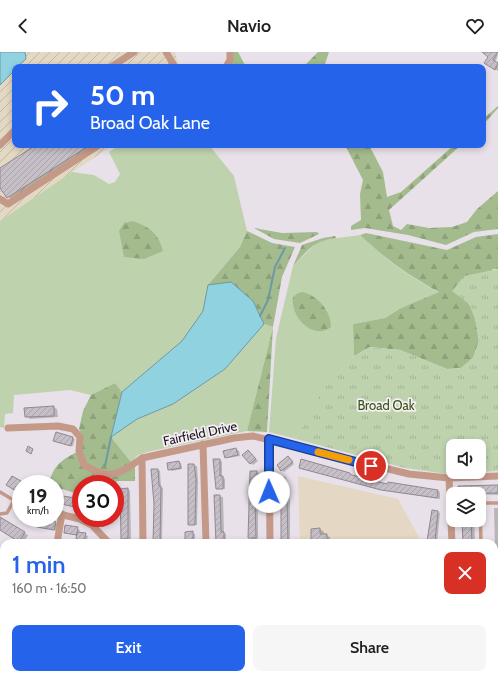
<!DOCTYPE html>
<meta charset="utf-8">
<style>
:root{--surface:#fff;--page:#f6f6f6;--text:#202124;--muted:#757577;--accent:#2563eb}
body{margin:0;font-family:Cabin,sans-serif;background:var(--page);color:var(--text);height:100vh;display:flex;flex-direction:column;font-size:15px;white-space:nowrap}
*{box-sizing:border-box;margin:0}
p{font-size:13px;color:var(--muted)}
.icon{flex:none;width:22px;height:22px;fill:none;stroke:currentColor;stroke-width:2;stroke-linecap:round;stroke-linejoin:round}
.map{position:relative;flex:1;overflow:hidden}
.drawer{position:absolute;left:0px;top:487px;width:498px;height:140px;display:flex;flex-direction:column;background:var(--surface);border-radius:12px 12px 0 0;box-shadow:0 2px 6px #0003}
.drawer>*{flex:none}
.banner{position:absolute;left:12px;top:12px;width:474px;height:84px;border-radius:8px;box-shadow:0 2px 6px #0003;background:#2563eb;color:#fff;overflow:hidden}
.buttons{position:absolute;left:446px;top:387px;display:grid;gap:8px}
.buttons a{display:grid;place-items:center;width:40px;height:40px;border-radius:8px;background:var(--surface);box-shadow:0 2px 6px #0003;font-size:20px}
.speed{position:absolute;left:12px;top:423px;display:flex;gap:8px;font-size:20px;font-weight:700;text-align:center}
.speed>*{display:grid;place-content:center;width:52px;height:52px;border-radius:50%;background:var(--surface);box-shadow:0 2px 6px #0003;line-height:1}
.speed small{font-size:10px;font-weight:400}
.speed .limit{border:6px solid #d22;background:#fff;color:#111}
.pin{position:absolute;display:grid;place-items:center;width:34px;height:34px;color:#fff;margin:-17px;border:2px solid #fff;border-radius:50%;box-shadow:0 1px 4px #0007}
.me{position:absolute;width:44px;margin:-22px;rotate:359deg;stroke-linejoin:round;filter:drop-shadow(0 0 3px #0008)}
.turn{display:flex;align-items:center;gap:14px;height:84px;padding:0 12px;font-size:18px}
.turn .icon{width:52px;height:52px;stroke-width:2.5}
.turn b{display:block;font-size:28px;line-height:34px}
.round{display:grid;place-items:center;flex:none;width:42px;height:42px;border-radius:8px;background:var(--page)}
.overview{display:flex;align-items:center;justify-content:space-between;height:68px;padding:0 12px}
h1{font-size:24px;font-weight:600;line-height:30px;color:var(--accent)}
.cta{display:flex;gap:8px;margin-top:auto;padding:8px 12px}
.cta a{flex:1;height:46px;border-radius:8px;background:var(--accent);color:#fff;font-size:16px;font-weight:600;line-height:46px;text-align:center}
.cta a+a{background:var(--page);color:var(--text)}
header{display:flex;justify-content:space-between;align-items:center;height:52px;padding:0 12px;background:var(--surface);font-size:18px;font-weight:600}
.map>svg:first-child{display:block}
.industrial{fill:url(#industrial-furrows)}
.education{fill:#e4d8c4}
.grass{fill:#bfd2ae}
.forest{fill:url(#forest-firs)}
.park{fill:url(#park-tufts)}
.water{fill:#90d2df;stroke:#6c99a3}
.shadow{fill:#0003}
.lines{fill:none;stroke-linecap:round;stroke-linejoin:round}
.stream{stroke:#6c99a3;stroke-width:2}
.building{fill:url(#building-hatch);stroke:#908991}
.service{stroke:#c59988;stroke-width:3.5}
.minor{stroke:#c59988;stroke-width:7}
.secondary{stroke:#b3745a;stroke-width:11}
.route-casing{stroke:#184099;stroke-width:10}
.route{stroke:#2563eb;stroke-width:7}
.slow{stroke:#f59e0b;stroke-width:7}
.labels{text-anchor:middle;stroke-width:3.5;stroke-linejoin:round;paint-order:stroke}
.park-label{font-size:13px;fill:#36520e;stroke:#f5eef6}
.street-label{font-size:13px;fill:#181518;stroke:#f5eef6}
</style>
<header><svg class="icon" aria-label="back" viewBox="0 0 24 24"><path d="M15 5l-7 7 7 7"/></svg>Navio<svg class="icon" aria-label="heart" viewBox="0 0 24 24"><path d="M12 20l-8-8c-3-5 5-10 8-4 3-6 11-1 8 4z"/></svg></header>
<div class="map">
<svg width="498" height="627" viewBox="0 0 498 627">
<defs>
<pattern id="industrial-furrows" width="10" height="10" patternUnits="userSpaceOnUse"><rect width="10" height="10" fill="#e3d8c4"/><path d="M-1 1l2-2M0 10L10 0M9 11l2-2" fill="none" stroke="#c2b8a8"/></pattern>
<pattern id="forest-firs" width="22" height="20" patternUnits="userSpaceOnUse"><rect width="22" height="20" fill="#a3bb8d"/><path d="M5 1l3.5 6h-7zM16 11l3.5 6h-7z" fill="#8ca079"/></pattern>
<pattern id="park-tufts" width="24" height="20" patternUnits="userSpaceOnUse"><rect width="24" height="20" fill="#bfd2ae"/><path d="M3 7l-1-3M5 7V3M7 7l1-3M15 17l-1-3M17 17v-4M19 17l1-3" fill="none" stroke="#a3b395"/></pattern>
<pattern id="building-hatch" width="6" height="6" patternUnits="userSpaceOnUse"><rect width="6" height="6" fill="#c6bfc7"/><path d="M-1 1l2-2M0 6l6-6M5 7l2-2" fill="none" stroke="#a9a3aa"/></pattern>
</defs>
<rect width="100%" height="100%" fill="#e8e1e9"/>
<path class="industrial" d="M25,0H175L179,15H17L26,7Z
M15,18V93H113L0,169V33Z"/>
<path class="education" d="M298,424L398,447L422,491H300Z"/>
<path class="grass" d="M119,93H209L234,124L247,179L240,195L208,233L204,259L182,289L122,340L115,331L91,343L70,338L14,343L13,361L5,362L4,376L0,375V169L72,120L94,123L109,132L115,130L120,122L109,100Z
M360,183C384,206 409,225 439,240L401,256L385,266L353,272L354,304L324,336L296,387L269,380L276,286L293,214L312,195L322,188Z
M264,272L273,275L247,379L147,400L138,403L131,410L111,385L137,367L173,352L225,317Z"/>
<path class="forest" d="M233,0H238L245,13L306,12L318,0H329L324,15H231Z
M498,54V56L483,73V67Z
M345,93H369L383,120L387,145L401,140L454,93H461L389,158L393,174L401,178L407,172L429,176L452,175L467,170L477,157L498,139V177L474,180L446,193L408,183L365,176L351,178V174L361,168L360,142L363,128Z
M133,169C151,176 158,181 163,199L144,207L124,205L119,179L124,171Z
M254,176L282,181L317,180L319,182L300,191L274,187Z
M247,179L272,191L295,195L282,225L273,275L267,380L247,379L273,275L264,272L253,249L231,230L208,233L240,195Z
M366,181L447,198L476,185L498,182V217H493L469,252L475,266L479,289L473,306L461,316L447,317L400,298L370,295L354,304L353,272L385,266L401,256L439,240C409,224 384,206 360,183Z
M335,184L336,186C313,189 308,198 293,214L302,193L323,186Z
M303,240C318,244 331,259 331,275C313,289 290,265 293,245L298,241Z
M115,331L122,340L111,385L131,410L120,419L100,420L86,412L81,400L83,386L79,377L83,359L91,343Z
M77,400L82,415C102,426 115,429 135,414V429H117L114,432H81V440L75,441L55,435V432H49C53,414 61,408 77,400Z
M0,554L4,555V587L0,581Z
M17,623H56L54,627H18Z"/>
<path class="park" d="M498,217V419L479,420V394H453V420H475L447,422L405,416L296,387L324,335L354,304L370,295L400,298L447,317L461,316L473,306L479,289L475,266L469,252L452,239L464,224Z"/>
<path class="water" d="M0,0H25L26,7L17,15H15V18L0,33Z
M231,230L253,249L264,272L225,317L173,352L137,367L111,385L122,340L182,289L203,259L208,233Z"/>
<path class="shadow" d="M483,0H494L498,3L495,10L498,12V19L485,11L489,4Z
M38,93H99L14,148L8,145L0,133V118Z
M53,355L57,357L58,365L30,367L26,364Z
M73,386L75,387L73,394L54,389Z
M236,397L239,399L240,404L228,406L225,405Z
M249,399L258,409L253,413L251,411Z
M290,407L294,412L284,420L278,413Z
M220,408L222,410V425L225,427V437L217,436Z
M179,410L181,411L182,417L172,419L169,417Z
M189,413L197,414L198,429L197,473L189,472Z
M302,417L350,422L352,424L388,433L389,431L438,439L440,440V447L385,438Z
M158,418L160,419L161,435L163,436L162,491H153V471H154Z
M251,420L259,421L260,450H258V491H252V487L249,486Z
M285,426L287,428L288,445L290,446V491H282Z
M498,434V443L459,441Z
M128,437L130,439L131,488H124L122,487Z
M215,444L223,445L224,481L226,482V491H217Z
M64,445L81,449V457L62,452Z
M494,456H498V500L495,499Z
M438,460L440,461L437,491H431L428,488Z
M101,466H111V468Z
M1,467L28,483L24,491L0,477Z
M463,468H474L475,491H464Z
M55,471L58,472L56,479L38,474Z
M66,474L80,478L79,481L88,484L86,490L77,487L78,484L65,480Z
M320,477L324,480V483L330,485V491H312Z
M192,480L195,482V491H186Z
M37,487L44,489L47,491H36Z
M498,514V525L494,527V515Z
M498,544V552L494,554V546Z
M498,585V593L494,597V588Z
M2,622L10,627H0Z
M61,623H70L67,627Z
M96,623H109L110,625L107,627H98L95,624Z
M165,623H185L174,627H153Z
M274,623L278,624L279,627H270V624Z
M298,623H320L308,627H299Z
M366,623H377L378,627H368Z
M463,623H473L470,627H461Z"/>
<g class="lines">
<path class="stream" d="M260,264L268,248L275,215L285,196
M105,414L111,385"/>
</g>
<path class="building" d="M482,0H498L493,8L498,11L495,18L484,11L488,5Z
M36,93H90L7,146L0,136V116Z
M54,354V364L25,365L24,356Z
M56,380L73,385L71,394L53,389Z
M28,394L33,397L31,402L26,399Z
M236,396L238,403L225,406L223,399Z
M248,398L256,407L250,412L242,403Z
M288,404L293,410L281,419L277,413Z
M213,407H220V424H223V437H216Z
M301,407L350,421V422L352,423L387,432L388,430L438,438L437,446L381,438L299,416Z
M179,409L181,416L168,418L167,411Z
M188,412H194L196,427L195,473H188Z
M151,417H158L159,434H161L160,491H153L154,452Z
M250,419H257L258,449H255L256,486H248Z
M12,424L21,429V442L6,433Z
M285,425L286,444H287L288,491H281V456H279L277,426Z
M498,433V441L458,442V434Z
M128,436V487H121L120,437Z
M214,443H220L221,480H224V491H216Z
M63,444L81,447L80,456L61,452Z
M432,458L438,459L435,489H427Z
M0,465L25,480L19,490L0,478Z
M38,467L56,470L54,478L37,475Z
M462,468H471L472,491H463Z
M65,473L78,475L77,483L64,481Z
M320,476V482H327V491H311V477Z
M193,479V491H185V480Z
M77,480L86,481L84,489L76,487Z"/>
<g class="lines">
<path class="service" d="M0,440L15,449
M479,451H498
M480,451L481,491
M0,462L7,461L13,450L21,451
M494,503L498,502
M290,623L291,627
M333,627L345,623"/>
<path class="minor" d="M166,0L175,15
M111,15L134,0
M226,15L230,8V0
M0,93L15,78
M0,147L8,152L99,93
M8,376L58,374L73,377L80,385L79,399L84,413C110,429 118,423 142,406
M269,387L270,491
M203,392L206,491
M449,426L452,491
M55,461L80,467L92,473L109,491
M57,491L62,462
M143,491L142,406L234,386L253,384L409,422L449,426L498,424
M494,617L498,613
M354,623L356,627
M78,627L80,623
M484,627L488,623"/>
<path class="secondary" d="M494,534L498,532
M219,627L232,623"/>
</g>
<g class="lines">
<g class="route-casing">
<path id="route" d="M269,440V387L371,414"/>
</g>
<use href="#route" class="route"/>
<path class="slow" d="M318,400L349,408"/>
</g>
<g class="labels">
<g class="park-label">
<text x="386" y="358">Broad Oak</text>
</g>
<g class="street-label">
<text transform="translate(200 381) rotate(-12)" y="5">Fairfield Drive</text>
</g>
</g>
</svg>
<div class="buttons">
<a><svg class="icon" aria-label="sound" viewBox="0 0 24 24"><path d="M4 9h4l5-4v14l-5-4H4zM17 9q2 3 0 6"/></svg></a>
<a><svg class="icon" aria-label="layers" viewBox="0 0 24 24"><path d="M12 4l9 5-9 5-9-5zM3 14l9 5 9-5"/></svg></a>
</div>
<div class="speed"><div>19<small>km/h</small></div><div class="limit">30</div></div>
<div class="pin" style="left:371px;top:414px;background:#d93025"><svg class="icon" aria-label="arrive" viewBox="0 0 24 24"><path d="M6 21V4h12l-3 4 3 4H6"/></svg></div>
<svg class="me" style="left:269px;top:440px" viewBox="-20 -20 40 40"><circle r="19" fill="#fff"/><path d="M0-13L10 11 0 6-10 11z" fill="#2563eb"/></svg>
<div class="banner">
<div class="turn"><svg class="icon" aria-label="right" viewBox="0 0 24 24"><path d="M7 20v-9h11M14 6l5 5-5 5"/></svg><div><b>50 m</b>Broad Oak Lane</div></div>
</div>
<section class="drawer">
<div class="overview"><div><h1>1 min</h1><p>160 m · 16:50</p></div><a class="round" style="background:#d93025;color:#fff"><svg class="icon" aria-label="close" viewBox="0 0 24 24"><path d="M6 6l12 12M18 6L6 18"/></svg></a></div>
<div class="cta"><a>Exit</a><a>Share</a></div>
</section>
</div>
